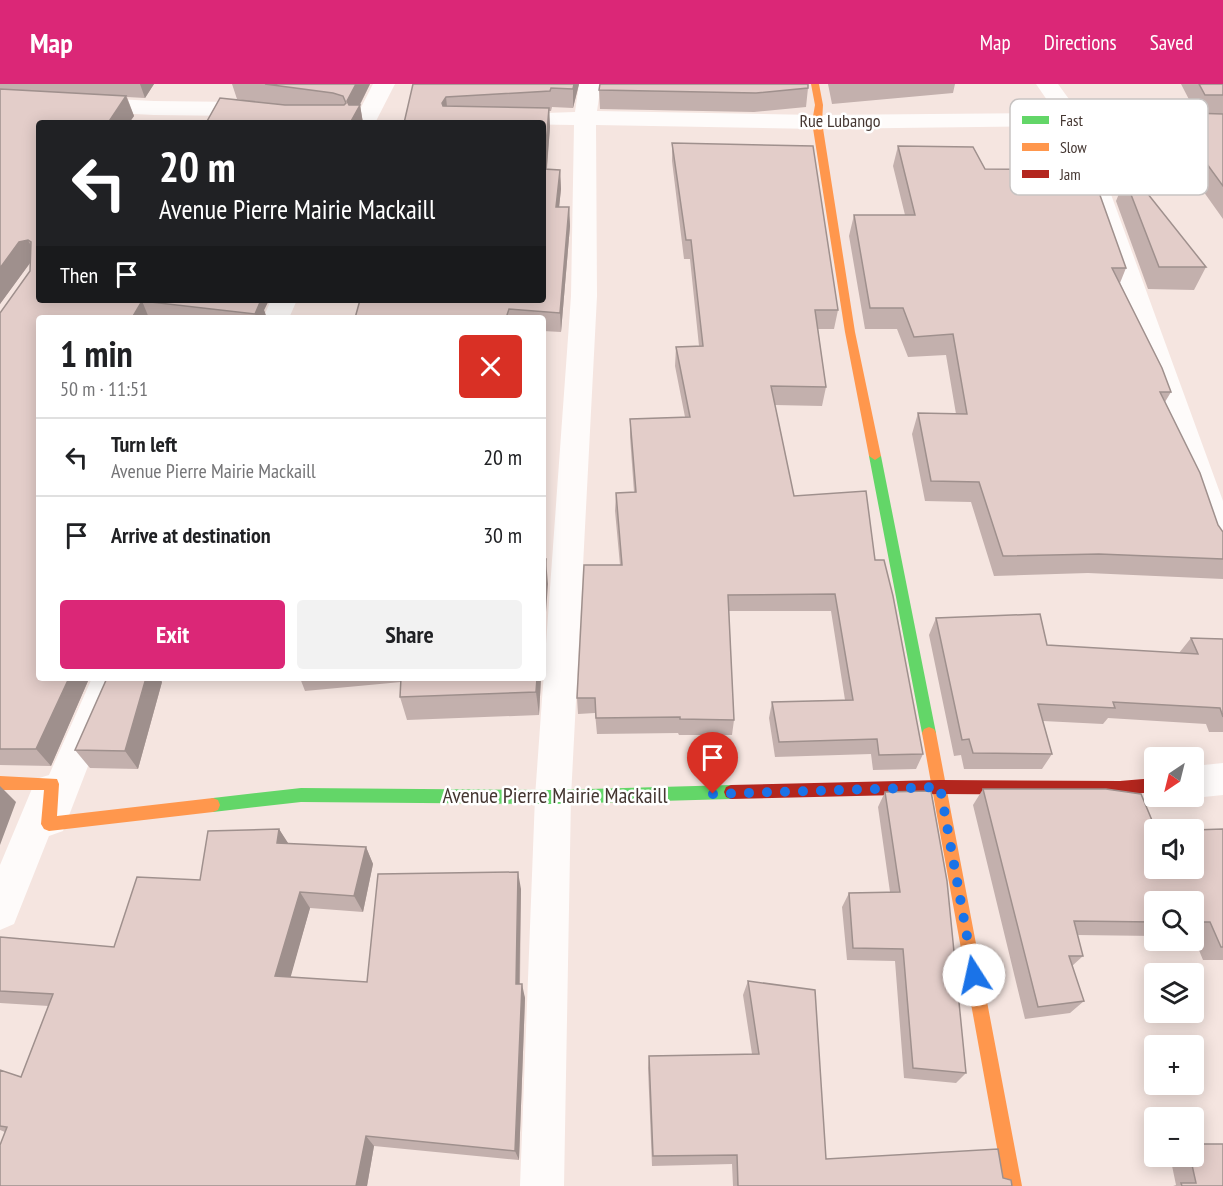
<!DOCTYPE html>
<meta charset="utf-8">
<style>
:root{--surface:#fff;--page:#f2f2f2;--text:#202124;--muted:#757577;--line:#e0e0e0;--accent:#db2777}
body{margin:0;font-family:"PT Sans Narrow",sans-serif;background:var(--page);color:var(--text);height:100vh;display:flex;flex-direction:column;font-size:22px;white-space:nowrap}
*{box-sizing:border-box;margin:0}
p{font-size:20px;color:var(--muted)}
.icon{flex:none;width:33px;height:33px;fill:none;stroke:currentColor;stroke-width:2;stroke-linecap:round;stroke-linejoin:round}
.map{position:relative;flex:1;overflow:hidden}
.side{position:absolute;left:36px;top:231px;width:510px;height:366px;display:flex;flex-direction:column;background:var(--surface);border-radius:6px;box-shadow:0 3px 15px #0003}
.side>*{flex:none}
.banner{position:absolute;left:36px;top:36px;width:510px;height:183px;border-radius:6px;box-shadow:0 3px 15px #0003;background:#202124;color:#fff;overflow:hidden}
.needle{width:39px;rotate:215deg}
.fabs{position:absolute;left:1144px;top:663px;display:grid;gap:12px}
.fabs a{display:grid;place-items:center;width:60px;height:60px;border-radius:6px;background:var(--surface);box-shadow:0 3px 15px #0003;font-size:30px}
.pin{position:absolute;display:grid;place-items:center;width:51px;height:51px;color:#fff;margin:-62px -26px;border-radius:50% 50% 50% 0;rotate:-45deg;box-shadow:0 0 6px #0007}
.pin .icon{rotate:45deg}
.me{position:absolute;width:66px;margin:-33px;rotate:350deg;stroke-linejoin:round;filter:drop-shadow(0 0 4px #0008)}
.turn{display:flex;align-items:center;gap:21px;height:126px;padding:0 24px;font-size:27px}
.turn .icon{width:78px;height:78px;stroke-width:2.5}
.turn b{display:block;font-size:42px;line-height:51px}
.then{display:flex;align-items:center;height:57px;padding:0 24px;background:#0003;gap:12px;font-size:22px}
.round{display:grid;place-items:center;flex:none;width:63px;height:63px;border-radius:6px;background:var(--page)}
.headline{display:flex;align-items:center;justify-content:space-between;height:102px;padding:0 24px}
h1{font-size:36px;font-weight:700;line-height:45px}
.action{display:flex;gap:12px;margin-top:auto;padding:12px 24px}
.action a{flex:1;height:69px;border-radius:6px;background:var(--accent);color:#fff;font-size:24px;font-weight:700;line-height:69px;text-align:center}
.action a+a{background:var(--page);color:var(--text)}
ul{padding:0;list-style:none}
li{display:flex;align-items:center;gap:18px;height:78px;padding:0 24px;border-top:2px solid var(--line)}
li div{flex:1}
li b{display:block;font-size:22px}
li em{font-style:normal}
header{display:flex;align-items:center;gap:36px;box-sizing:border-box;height:84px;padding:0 30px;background:var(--accent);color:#fff}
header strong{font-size:28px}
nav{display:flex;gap:33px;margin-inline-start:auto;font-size:21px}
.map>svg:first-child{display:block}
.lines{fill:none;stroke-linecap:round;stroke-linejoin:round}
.street{fill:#fefbfa;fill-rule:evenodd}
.fast{fill:#63d668;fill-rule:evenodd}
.slow{fill:#ff974d;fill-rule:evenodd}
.jam{fill:#b3261e;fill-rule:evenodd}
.wall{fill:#c3b0ad}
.shaded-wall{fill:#9f908d}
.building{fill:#e3cdc9;stroke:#9f908d;stroke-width:1.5}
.route{stroke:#1a73e8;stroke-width:10;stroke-dasharray:0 18}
.labels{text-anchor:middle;stroke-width:5;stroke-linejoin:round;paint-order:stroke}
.far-street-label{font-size:18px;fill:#453732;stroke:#fff}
.street-label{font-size:22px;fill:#453732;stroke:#fff}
.key{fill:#fff;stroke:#c7c3c2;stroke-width:1.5}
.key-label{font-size:16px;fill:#453732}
</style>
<header>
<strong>Map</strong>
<nav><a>Map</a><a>Directions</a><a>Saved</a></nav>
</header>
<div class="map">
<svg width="1223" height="1102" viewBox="0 0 1223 1102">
<rect width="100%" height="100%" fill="#f5e5e0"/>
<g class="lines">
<path class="street" d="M373,0H395L375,39H353Z
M579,0H601L597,27L817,31L1056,29L1036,0H1058L1079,29L1223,33V47L1086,42L1223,417V472L1212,468L1207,460L1063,42L817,45L596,41L597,212L571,713L564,1102H520L535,713L571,212L574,41L446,39L449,34L457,32L575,28Z
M0,9L154,17L239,18L337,32L345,34L348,39H290L239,32L154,31L0,23Z
M271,216H297L289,234H263Z
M92,594H126L102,646L63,747L49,752L14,840L0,846V781L36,695L49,691Z
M1223,679V711L1194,714L1190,712H1194V682Z"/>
<path class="fast" d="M875,368L881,372L936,649L934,653L929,655L924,653L922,649L869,372Z
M731,701L736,703L738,708L736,713L731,715L553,720L301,718L213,728L208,726L206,721L208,716L213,714L301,704L553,706Z"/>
<path class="slow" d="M811,0H819L823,21L822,38L855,248L881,372L875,376L869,372L845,248L812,38L815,21Z
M929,643L934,645L936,649L1022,1102H1004L922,649L924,645Z
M0,692L57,695L59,700L57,732L213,714L218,716L220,721L218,726L213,728L49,747L44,745L41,740L44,706H0Z"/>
<path class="jam" d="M1155,694V708L1120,711L940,710L731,715L726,713L724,708L726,703L731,701L940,696L1120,697Z"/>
</g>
<path class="wall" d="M0,0H154L145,14L127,13L134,32L129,39H39V216H269L264,226L266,234H39V594H86L88,597L51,682L0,681V229L30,187V179L0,220Z
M232,0H370L360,21L363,39L237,15Z
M413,0H579L573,24L552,23L551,27H549L550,43L547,85L560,86L561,105L559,123H569L570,142L561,248L543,247V234H355L543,216L404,39Z
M828,0H955L953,9L832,20Z
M1181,0H1223V135L1179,73L1187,57L1182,48L1191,29H1196Z
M808,4L806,23L754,28L600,25L599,6Z
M672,59L838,226L834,245H818L826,303L822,322L775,321L794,412L875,476L923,670L916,685L873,686L871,670L775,673L769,634L772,618L845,616L831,527H729L734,636L732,651H679L678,649L597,650L595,629L578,630L577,614L620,481L615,427L616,409L634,408L630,353V335L685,333L675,282L676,263L699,262L690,175H684L672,77Z
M898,62L985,85L1126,184L1120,199L1171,308L1165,318L1218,441L1223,448V495L1088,489L994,492L971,418L925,417L912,350L918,329L956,330L946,271L908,273L897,245H865L849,152L854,131H905L893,82Z
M1125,95L1206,183L1194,206L1148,205L1116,117Z
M936,534L1047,561L1179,569L1191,554L1223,555V648H1209L1206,640L1108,634L1103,640L1043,637L1052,670L1042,685H964L961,671L954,672L929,551Z
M107,594H159L162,598L138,685L90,684L75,666Z
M300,594H541L539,631L407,636L400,613L401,598L305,607Z
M983,705L1155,784L1223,745V876H1203L1194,854V818H1155V852L1077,851L1083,872L1072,882L1084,917L1070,929L1025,935L973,721Z
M885,708L966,989L956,999L904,994L895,877L847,876L842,823L849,809L890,808L878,723Z
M279,745L288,760L366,763L373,780L363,828L310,824L290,893L367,898L521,805L520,900L525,914L519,1076L374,1062L367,1102H0L5,1048L0,1046V986L21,993L49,922L0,919V853L114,863L200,796Z
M748,897L826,1075L1003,1094L1012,1102H733L732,1080L652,1082L648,984L649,972L752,970L743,911Z
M1170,1072H1194L1223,1102H1173L1176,1101Z"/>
<path class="shaded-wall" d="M140,0H154L145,14Z
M356,0H370L359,22L360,21L363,39H350L347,17Z
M574,0H579L573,24V5Z
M126,12L134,32L129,39H108Z
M446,13L448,32L442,19Z
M549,24L550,43L545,105L544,85Z
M560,86L561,105L557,143L556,123Z
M569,123L570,142L561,248L560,229Z
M28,156L39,177L30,179L0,220V184L19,158Z
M255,216H269L264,226L267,234H257L255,230Z
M142,217L149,234H132Z
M546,475L548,500L543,570V517Z
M69,594H86L88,597L51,682L36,665Z
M146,594H159L162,598L138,685L125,667Z
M537,594H541L539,631L536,608Z
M0,702L16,718L0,761Z
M279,745L290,762L277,759Z
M366,763L373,780L363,828L354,812Z
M518,788L521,805L519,914L516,900Z
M300,808L310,824L287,906L275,892Z
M522,900L525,914L519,1076L515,1067Z
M366,1052L374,1062L367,1102H356Z"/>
<path class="building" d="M265,0H356L347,17L349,21H360L350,39H206L220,14L285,21H344L346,19L343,12L333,9Z
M413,0H574L573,5L551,4L550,7L446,13L442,19L443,22L549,24L544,85L560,86L556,123H569L560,229L509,225L506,234H355L360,216H543V39H404Z
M600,0H808V4L756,9L599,6Z
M1199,0H1223V11H1205Z
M0,5L126,12L108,39H39V216H261L255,230L142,217L132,234H39V594H69L36,665H0V229L30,187L31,158L28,156L19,158L0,184Z
M1191,29L1223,30V102L1188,54L1204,55Z
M672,59L813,62L838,226H815L826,303L771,302L794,412L866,407L875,476H884L893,512L923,670L879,671L877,655L779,658L772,618L853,616L835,510L728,511L734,636L680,635V633L596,634L595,614H577L584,481H622L616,409L636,408L630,335L690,333L676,263L703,262L691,156H686Z
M898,62L973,63L985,85L1091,86L1126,184H1112L1162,284L1171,308H1160L1200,389L1218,441L1223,448V475L1099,470L1003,472L979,398L931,397L918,329L967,330L953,250L914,253L903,224H870L854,131H915Z
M1125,95H1136L1206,183H1159Z
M543,475H546L543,517Z
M1040,530L1047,561L1198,570L1191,554L1223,555V633L1220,624L1113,618L1115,624L1038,620L1052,670L973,669L969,655L962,656L936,534Z
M107,594H146L125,667L75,666Z
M401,594H537L536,608L400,613Z
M983,705H1106L1141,710L1156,746H1155V784H1194V746L1223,745V863H1221L1210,838H1194V818H1155V838L1074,837L1083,872H1069L1084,917L1038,923Z
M931,707L947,797L966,989L913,984L903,865L853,864L849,809L900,808L885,708Z
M279,745L277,759L366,763L354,812L300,808L275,892L367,898L378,790L518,788L516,900H522L515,1067L366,1052L356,1102H0V1061L7,1043L0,1042V986L21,993L53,910L0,907V853L114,863L137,793L200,796L208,747Z
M748,897L815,906L826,1075L998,1065L1003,1094L1011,1096L1012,1102H738L737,1071L653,1072L649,972L759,970Z
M1194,1060H1223V1102H1182L1181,1099H1196L1190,1072H1194Z"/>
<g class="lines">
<path class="route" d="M713,710L940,703L974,891"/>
</g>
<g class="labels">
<g class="far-street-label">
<text x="840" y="43">Rue Lubango</text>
</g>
<g class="street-label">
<text x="555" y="719">Avenue Pierre Mairie Mackaill</text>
</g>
</g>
<rect x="1010" y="15" width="198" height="96" rx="9" class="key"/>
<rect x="1022" y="32" width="27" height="8" fill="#63d668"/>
<rect x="1022" y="59" width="27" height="8" fill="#ff974d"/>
<rect x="1022" y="86" width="27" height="8" fill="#b3261e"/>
<g class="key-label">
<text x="1060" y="42">Fast</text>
<text x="1060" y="69">Slow</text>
<text x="1060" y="96">Jam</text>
</g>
</svg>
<div class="fabs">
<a><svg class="needle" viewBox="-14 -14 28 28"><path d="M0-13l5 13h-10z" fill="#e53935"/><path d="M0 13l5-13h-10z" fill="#757577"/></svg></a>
<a><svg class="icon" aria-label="sound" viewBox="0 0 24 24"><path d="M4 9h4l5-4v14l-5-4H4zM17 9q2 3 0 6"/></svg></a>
<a><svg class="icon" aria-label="search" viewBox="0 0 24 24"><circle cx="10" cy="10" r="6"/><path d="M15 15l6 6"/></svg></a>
<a><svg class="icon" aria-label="layers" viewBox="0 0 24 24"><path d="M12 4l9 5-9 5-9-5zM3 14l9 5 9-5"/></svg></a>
<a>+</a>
<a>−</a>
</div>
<div class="pin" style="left:713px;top:710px;background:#d93025"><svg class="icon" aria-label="arrive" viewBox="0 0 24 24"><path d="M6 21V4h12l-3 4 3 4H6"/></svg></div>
<svg class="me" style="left:974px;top:891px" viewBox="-20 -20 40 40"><circle r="19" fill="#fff"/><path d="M0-13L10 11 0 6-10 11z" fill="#1a73e8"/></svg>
<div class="banner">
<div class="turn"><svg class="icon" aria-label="left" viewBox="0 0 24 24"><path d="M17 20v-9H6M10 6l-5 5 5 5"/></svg><div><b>20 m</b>Avenue Pierre Mairie Mackaill</div></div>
<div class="then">Then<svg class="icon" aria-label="arrive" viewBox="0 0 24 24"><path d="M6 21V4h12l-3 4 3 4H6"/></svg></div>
</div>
<section class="side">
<div class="headline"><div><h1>1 min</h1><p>50 m · 11:51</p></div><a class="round" style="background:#d93025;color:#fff"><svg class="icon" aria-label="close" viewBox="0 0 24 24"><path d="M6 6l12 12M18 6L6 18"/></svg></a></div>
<ul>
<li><svg class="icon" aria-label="left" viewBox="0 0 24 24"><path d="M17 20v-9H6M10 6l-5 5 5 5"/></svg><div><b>Turn left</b><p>Avenue Pierre Mairie Mackaill</p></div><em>20 m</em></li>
<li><svg class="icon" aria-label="arrive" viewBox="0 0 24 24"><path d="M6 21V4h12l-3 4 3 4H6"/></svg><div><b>Arrive at destination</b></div><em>30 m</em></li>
</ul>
<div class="action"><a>Exit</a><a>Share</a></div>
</section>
</div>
